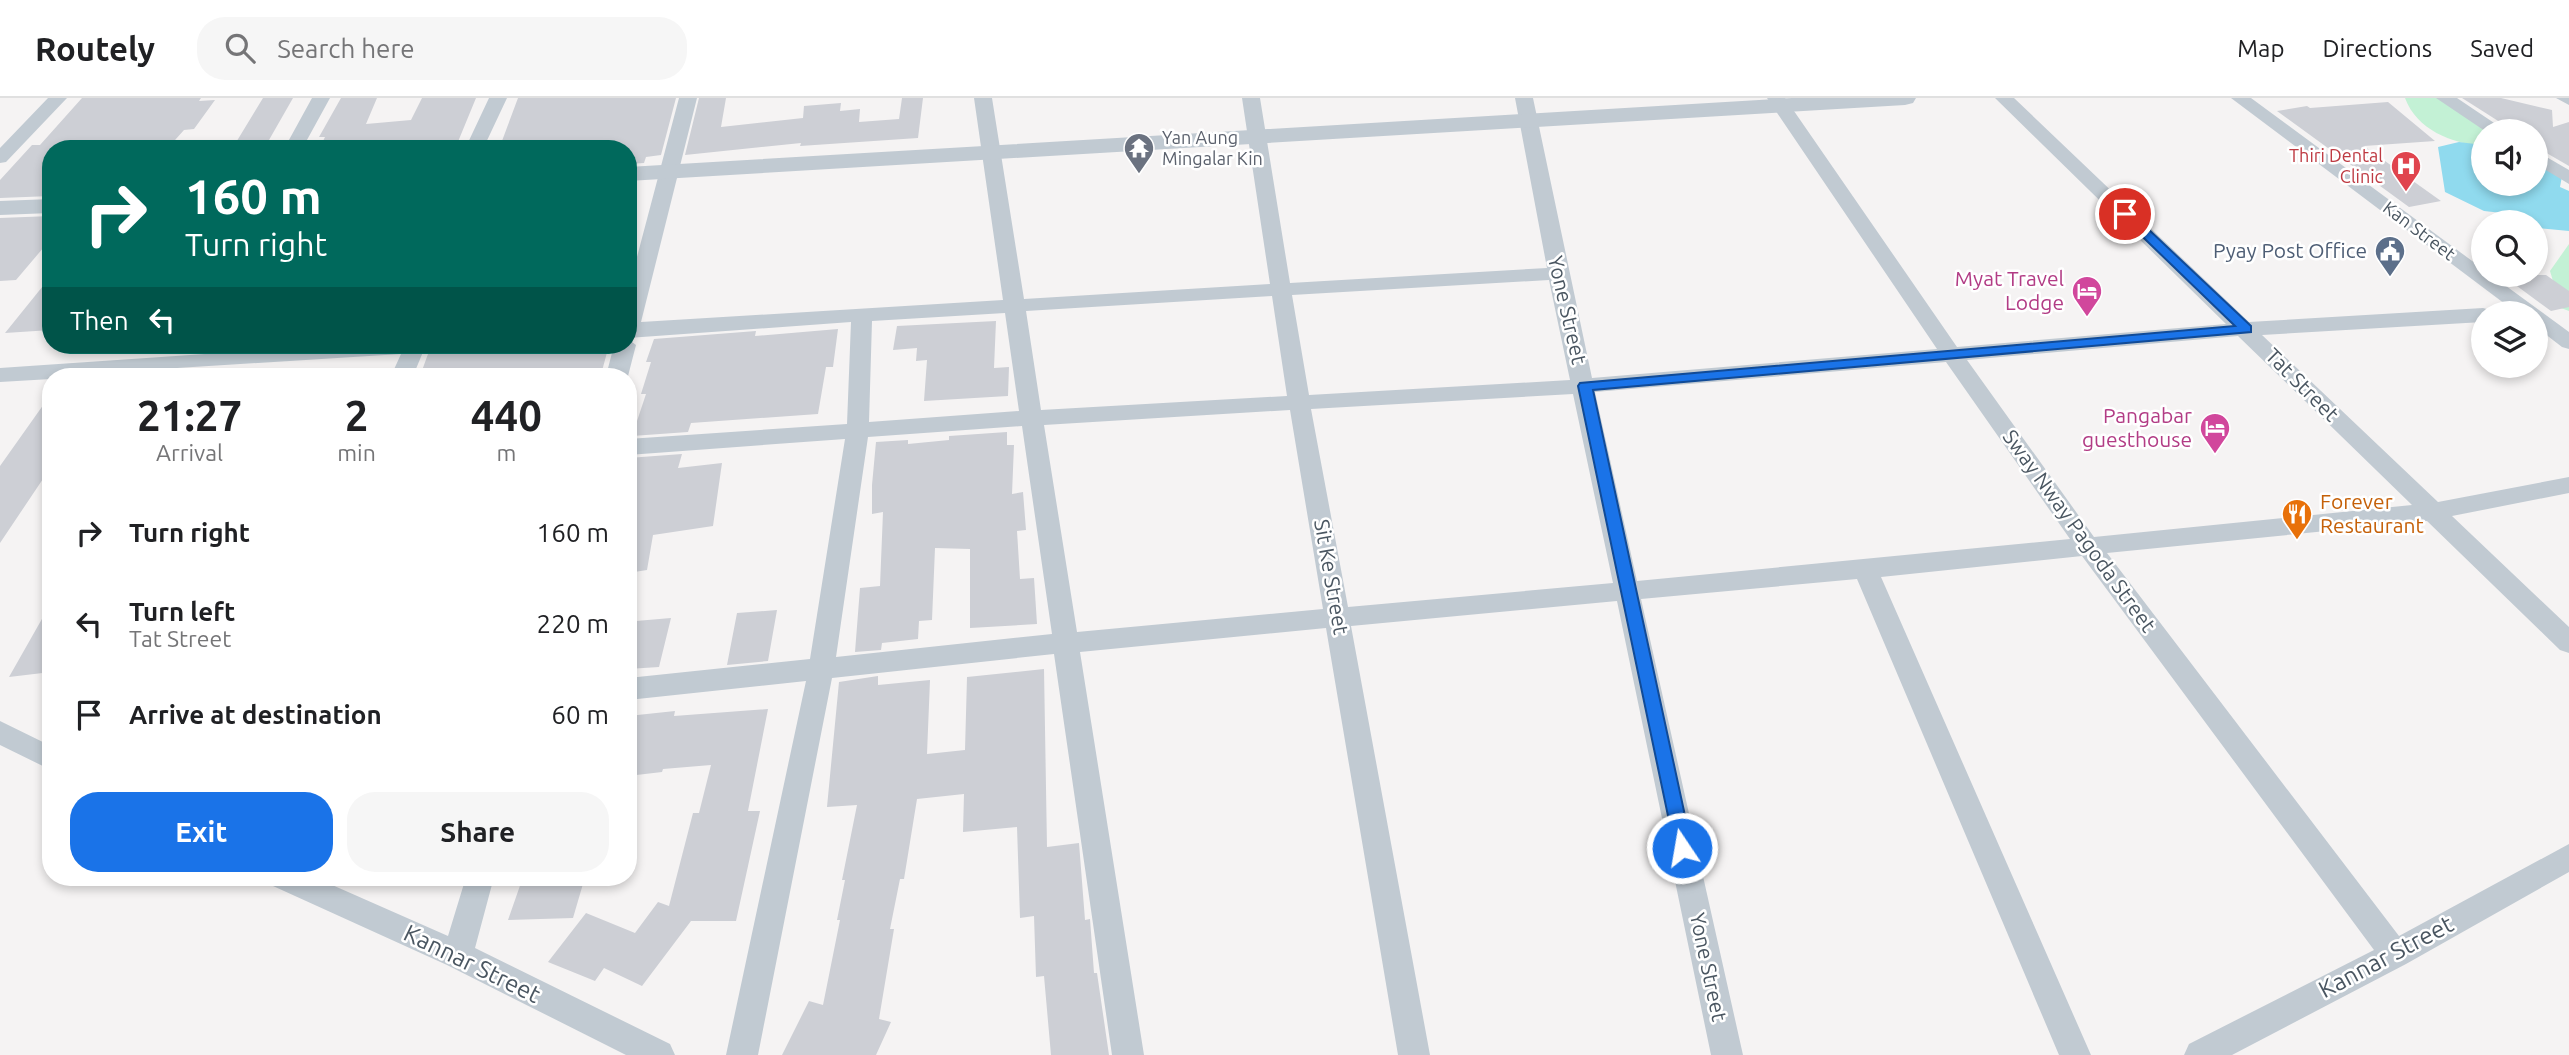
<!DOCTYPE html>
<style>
:root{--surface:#fff;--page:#f6f6f6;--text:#202124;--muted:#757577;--line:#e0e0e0;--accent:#1a73e8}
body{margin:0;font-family:Ubuntu,sans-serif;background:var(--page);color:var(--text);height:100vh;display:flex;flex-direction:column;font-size:26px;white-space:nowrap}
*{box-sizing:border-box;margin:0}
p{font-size:23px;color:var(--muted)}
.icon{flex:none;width:38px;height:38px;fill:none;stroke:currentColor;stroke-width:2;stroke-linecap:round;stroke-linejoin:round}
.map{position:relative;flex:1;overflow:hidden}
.drawer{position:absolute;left:42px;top:270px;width:595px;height:518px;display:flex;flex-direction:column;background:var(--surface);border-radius:28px;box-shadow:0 4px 10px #0003}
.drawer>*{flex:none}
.top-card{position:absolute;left:42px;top:42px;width:595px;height:214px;border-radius:28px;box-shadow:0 4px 10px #0003;background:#00695c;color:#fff;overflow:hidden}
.fabs{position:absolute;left:2471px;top:21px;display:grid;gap:14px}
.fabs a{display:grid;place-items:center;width:77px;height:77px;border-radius:50%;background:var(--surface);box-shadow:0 4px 10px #0003;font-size:35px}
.pin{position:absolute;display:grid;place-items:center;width:60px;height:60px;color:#fff;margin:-30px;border:4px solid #fff;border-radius:50%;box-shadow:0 2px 7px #0007}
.me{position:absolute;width:77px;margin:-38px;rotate:348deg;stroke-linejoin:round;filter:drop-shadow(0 0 5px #0008)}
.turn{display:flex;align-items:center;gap:24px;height:147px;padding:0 28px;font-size:32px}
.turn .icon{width:91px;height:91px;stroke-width:2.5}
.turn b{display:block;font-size:49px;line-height:60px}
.then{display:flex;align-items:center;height:66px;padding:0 28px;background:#0003;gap:14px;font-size:26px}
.eta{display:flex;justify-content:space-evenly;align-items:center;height:119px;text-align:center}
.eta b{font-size:42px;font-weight:700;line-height:49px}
.action{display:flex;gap:14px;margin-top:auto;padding:14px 28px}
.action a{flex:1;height:80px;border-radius:28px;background:var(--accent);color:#fff;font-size:28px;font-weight:700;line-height:80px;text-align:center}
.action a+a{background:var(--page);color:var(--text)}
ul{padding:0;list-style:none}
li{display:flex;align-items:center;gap:21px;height:91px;padding:0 28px}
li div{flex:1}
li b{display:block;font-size:26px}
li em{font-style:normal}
header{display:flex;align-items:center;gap:42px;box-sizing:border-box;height:98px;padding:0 35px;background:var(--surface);border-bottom:2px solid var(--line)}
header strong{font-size:33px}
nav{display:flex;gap:38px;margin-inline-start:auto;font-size:24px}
.search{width:490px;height:63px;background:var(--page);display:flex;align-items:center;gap:18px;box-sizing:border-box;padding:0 24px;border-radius:28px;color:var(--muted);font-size:26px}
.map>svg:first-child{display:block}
.green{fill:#c3f1d5}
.water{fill:#90daee}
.building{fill:#cdcfd5}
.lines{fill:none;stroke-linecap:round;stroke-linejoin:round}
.minor{fill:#c1cad2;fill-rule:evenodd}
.tertiary{fill:#c1cad2;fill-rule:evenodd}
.route{fill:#1a73e8;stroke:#114b97;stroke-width:2}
.labels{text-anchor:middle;stroke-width:5;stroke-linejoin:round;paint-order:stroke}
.far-worship-label{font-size:18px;fill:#5b616d;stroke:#fff;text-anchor:start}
.far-health-label{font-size:18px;fill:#be3a42;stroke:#fff;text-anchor:end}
.far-street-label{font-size:18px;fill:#4a5661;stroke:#fff}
.service-label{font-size:21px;fill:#4e5e75;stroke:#fff;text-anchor:end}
.hotel-label{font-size:21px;fill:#b23c85;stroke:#fff;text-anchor:end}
.street-label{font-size:21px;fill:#4a5661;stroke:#fff}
.food-label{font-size:21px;fill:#c56008;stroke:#fff;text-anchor:start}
.near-street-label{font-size:24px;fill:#4a5661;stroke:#fff}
</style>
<header>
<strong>Routely</strong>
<div class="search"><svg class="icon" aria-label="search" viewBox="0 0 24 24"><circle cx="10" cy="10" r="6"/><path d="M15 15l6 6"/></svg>Search here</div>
<nav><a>Map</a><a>Directions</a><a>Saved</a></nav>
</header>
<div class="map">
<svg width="2569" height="957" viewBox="0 0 2569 957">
<rect width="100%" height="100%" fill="#f5f3f3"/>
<path class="green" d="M2405,0H2455L2471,16L2496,33H2483V48C2451,45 2417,32 2405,0Z
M2569,146V213L2561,210L2550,173Z"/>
<path class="water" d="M2459,44L2483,47V86H2536V66L2562,78L2560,89L2569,93V133L2536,130V124H2522L2502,115L2484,113L2445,94L2438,49Z"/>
<path class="building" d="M82,0H201L199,3L215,2L194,31L184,32L167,51H51V98L0,100V82L32,47H40Z
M263,0H293L265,49L232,51Z
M341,0H377L366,26L411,22L422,0H476L455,51H319L325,39H319Z
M518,0H676L661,57L646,59L644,65L628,66V51H499Z
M699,0H726L721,29L803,20L804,8L841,5L840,13L860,11L859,24L899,21L902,0H923L918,40L800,48L801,45L685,57Z
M2462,0H2501L2552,12L2553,29L2569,24V68L2536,49V33H2514Z
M2388,4L2435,43L2364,48L2441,103L2409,109L2277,13L2307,8L2310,10Z
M51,118V148L44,149L16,182L0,183V120Z
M2502,177H2546L2569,193V209L2551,213Z
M51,178V232L5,235Z
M996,223L994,270L1009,269L1008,298L924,303L927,262L916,263L917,250L893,252L897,228Z
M838,231L833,269H826L818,316L691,325L688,334L632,338L646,296H641L651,264H646L654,241L756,233L755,238Z
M533,247H609L602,273L538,278H420L428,256Z
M51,296V369L0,445V368Z
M1007,334V347H1014L1012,396L1023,394L1026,432L1017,433L1020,481L1034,480L1037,526L970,530V451L935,450L932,522L919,523L918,541L882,545L881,552L855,554L860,490L880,488L883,414L872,416V387L876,344L908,342V346L949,342V338Z
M682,356L678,370L722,365L713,428L653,437L647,472L628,475V360Z
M51,505V574L9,579Z
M777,512L768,563L727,567L737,515Z
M671,520L659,569L628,571L636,523Z
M1044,571L1047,749L1079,745L1085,822L1090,821L1094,875H1097L1109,957H1051L1044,878L1036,879L1034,818L1020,820L1017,729L963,734L964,696L917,701L904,781H900L890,831H894L879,921L891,924L876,957H782L809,903L823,907L840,822H837L845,782H842L857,707L827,709L839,584L878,578V587L930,582L927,656L965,652L967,579Z
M768,611L748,713H760L736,823H691L642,888L604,870L595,883L548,864L586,815L635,835L658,804L669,808L693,715H699L711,667L663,671L662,674L628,678V618L675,613L674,618Z
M523,779H585L573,820L508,822Z"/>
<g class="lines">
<path class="minor" d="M48,0H67L6,64L0,65V50Z
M312,0H330L302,51H284Z
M489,0H507L483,51H465Z
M679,0H697L641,224L1003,202L974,0H992L1024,201L1270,186L1242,0H1260L1290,185L1547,170L1515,0H1533L1592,280L1937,251L1767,0H1785L1957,249L2226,226L1995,0H2014L2249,224L2483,210L2490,212L2492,215H2483V224L2262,237L2438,404L2569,379V395L2452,418L2569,529V555L2560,552L2427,423L2107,455L2399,838L2569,746V774L2406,866L2232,957H2184L2189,946L2374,852L2082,458L1881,479L2091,957H2059L1857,481L1641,501L1743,957H1711L1617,503L1351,528L1430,957H1398L1326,530L1080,554L1144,957H1112L1054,556L832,580L758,957H726L806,583L628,602V580L810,561L845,341L628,357V341L847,326L851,224L628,240V193ZM1549,182L1570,282L1309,297L1292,197ZM1272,198L1287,298L1041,312L1026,213ZM1005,215L1019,313L869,324L872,223ZM2238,238L2412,407L2094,439L1967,262ZM1946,264L2070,441L1637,483L1595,294ZM1573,296L1613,485L1348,509L1311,311ZM1290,312L1323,511L1077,534L1044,327ZM1022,328L1052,536L836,559L868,339Z
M2231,0H2251L2483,171V177H2491L2569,234V251L2562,249L2536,229V215H2517Z
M2436,0H2457L2506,33H2485Z
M2556,0H2569V7Z
M2536,53L2569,72V86L2536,66Z
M628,241L636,247L628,278H606L614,247H628Z
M337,247H443L439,252L423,254L413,278H391L401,256L51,278V281L0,284V270Z
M0,623L51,648V672L0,647Z
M268,779H314L448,838L466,779H494L475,850L670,946L675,957H626L447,867L273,788Z"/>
<path class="tertiary" d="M1792,0H1916L1913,5L1905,7L628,83V69Z
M51,101V115L0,117V103Z"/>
</g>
<path class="route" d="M2125,112L2129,113L2251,228V234L1593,292L1692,750L1689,756L1682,758L1676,756L1578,288L1580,285L2235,228L2121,118V113Z"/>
<defs>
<g id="temple-pin" transform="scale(1.575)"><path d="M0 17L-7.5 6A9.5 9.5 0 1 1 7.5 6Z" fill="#6b7280" stroke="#fff"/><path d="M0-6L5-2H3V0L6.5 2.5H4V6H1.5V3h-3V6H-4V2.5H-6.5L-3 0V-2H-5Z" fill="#fff"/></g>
<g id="hospital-pin" transform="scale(1.575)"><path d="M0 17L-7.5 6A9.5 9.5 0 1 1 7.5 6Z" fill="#e0444e" stroke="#fff"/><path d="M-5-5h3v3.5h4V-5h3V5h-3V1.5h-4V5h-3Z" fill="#fff"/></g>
<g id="civic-pin" transform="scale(1.575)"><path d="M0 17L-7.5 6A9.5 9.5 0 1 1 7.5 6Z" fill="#5c6f8a" stroke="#fff"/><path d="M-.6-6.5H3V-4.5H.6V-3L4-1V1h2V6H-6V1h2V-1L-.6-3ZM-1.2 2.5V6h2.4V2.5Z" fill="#fff"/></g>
<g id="hotel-pin" transform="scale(1.575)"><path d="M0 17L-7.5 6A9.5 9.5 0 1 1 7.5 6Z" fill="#d1479c" stroke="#fff"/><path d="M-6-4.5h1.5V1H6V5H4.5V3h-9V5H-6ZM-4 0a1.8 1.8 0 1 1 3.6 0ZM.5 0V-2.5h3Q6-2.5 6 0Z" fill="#fff"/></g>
<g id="restaurant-pin" transform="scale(1.575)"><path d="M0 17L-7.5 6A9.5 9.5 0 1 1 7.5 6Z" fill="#e8710a" stroke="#fff"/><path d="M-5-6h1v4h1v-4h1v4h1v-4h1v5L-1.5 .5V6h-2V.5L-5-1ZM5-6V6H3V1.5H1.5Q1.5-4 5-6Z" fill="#fff"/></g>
</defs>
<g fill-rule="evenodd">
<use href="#temple-pin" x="1139" y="50"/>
<use href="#hospital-pin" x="2406" y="68"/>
<use href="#civic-pin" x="2390" y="153"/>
<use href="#hotel-pin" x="2087" y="193"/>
<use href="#hotel-pin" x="2215" y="330"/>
<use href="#restaurant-pin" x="2297" y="416"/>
</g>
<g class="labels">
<g class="far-worship-label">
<text x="1162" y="46">Yan Aung<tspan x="1162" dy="21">Mingalar Kin</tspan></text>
</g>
<g class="far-health-label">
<text x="2383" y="64">Thiri Dental<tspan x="2383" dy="21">Clinic</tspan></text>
</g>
<g class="far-street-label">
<text transform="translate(2419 133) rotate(37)" y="6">Kan Street</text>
</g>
<g class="service-label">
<text x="2367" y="160">Pyay Post Office</text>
</g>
<g class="hotel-label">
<text x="2064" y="188">Myat Travel<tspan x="2064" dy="24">Lodge</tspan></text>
<text x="2192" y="325">Pangabar<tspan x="2192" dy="24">guesthouse</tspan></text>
</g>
<g class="street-label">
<text transform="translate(1567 212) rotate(77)" y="7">Yone Street</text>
<text transform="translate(2302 287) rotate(45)" y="7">Tat Street</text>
<text transform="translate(2079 433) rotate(54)" y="7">Sway Nway Pagoda Street</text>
<text transform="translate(1331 479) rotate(80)" y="7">Sit Ke Street</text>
<text transform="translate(1708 869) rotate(78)" y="7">Yone Street</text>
</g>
<g class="food-label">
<text x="2320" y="411">Forever<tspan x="2320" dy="24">Restaurant</tspan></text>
</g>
<g class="near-street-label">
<text transform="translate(2386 859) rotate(-28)" y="8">Kannar Street</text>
<text transform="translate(472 866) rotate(26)" y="8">Kannar Street</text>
</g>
</g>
</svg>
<div class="fabs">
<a><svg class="icon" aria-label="sound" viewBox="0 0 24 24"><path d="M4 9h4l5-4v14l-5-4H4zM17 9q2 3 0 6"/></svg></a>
<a><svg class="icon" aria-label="search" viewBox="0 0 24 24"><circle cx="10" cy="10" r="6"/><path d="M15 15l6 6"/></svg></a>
<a><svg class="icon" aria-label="layers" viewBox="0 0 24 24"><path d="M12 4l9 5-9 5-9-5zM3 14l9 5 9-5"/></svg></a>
</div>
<div class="pin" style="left:2125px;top:116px;background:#d93025"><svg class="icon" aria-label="arrive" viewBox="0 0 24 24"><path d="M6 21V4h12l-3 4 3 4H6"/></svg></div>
<svg class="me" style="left:1682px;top:750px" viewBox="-20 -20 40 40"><circle r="17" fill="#1a73e8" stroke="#fff" stroke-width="3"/><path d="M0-11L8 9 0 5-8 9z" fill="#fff"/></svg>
<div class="top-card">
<div class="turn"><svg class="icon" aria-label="right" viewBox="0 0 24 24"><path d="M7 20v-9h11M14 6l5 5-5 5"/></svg><div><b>160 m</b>Turn right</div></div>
<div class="then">Then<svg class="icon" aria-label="left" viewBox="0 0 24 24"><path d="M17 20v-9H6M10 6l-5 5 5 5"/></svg></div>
</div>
<section class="drawer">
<div class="eta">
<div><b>21:27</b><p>Arrival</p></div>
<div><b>2</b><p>min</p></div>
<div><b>440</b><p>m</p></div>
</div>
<ul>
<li><svg class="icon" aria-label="right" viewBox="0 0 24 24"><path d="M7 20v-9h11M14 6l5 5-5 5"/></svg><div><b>Turn right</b></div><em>160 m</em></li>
<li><svg class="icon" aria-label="left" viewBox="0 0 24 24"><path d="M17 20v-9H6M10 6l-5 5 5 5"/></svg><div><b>Turn left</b><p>Tat Street</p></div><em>220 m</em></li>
<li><svg class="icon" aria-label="arrive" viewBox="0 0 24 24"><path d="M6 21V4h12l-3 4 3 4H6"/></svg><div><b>Arrive at destination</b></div><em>60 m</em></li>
</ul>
<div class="action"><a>Exit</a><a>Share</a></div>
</section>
</div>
